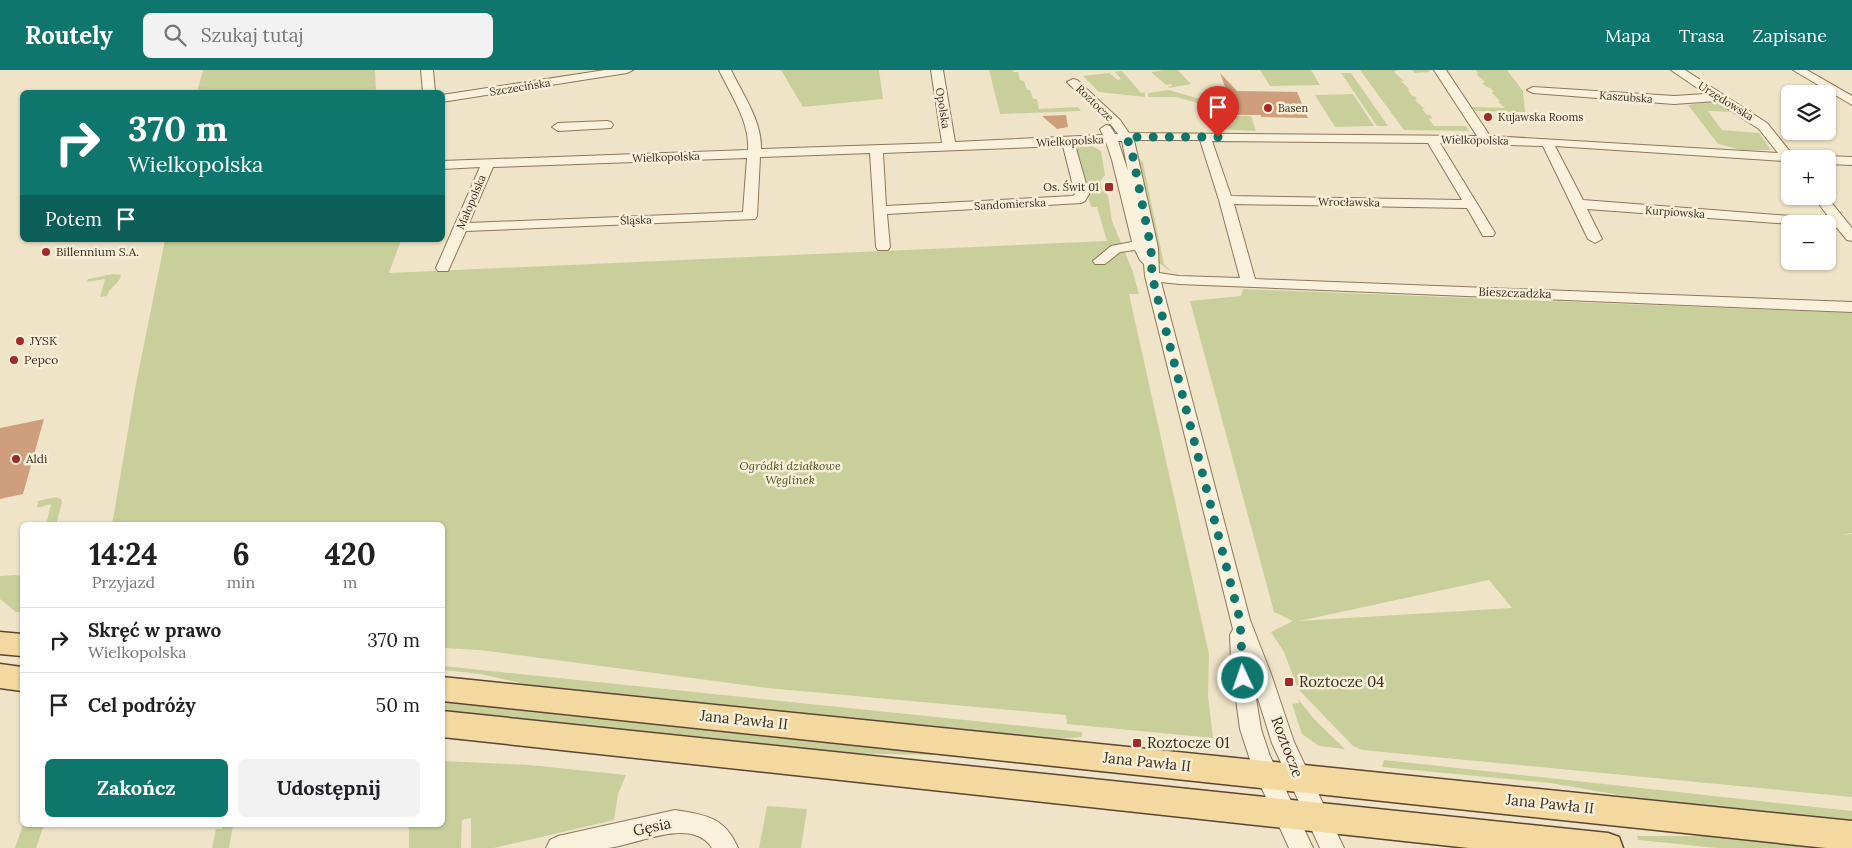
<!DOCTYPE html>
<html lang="pl">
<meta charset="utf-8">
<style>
:root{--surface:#fff;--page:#f2f2f2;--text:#202124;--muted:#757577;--line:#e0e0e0;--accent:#0f766e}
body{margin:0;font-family:Lora,serif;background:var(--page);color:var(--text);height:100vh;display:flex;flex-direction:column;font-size:19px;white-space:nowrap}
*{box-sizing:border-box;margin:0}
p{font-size:16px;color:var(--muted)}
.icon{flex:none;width:28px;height:28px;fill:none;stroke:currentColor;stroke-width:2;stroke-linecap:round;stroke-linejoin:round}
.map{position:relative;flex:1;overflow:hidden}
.drawer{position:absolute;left:20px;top:452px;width:425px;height:305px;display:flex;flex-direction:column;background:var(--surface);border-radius:8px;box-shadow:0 1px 4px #0004}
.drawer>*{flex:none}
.hud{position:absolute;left:20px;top:20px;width:425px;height:152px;border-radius:8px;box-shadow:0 1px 4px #0004;background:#0f766e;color:#fff;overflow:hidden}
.buttons{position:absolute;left:1781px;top:15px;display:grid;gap:10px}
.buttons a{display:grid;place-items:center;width:55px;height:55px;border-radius:8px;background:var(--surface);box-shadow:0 1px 4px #0004;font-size:25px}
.pin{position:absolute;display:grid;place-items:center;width:42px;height:42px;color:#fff;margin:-51px -21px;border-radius:50% 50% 50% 0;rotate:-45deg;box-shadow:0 0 5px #0007}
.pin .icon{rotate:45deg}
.me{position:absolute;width:55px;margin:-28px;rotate:357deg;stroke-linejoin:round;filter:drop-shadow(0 0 4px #0008)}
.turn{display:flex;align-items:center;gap:18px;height:105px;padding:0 25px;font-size:22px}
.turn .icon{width:65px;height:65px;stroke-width:2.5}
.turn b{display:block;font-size:35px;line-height:42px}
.then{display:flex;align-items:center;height:48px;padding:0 25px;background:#0003;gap:10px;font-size:19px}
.eta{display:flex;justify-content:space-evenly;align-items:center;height:85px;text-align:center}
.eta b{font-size:30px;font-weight:700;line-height:35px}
.cta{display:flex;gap:10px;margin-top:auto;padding:10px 25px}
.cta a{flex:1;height:58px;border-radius:8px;background:var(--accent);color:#fff;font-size:20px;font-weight:700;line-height:58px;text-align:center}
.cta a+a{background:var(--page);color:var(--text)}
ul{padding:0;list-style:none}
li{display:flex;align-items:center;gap:15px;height:65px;padding:0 25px;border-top:1px solid var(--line)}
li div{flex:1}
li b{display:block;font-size:19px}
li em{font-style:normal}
header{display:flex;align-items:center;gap:30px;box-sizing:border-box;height:70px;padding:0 25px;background:var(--accent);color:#fff}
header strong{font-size:24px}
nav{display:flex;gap:28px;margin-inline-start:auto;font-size:18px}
.search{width:350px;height:45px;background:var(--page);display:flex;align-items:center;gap:12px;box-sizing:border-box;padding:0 18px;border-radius:8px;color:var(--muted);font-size:19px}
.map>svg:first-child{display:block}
.green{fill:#c9cf9b;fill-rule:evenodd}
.building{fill:#cf9f7d}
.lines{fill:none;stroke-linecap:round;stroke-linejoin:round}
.minor-casing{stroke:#8d765c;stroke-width:2}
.major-casing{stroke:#5b4430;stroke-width:3}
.minor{fill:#faf1dc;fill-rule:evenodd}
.major{fill:#f3d9a0;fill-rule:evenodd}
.route{stroke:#0f766e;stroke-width:9;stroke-dasharray:0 16.2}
.poi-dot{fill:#9e2a2b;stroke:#f7eed8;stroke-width:2}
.labels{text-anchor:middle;stroke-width:5;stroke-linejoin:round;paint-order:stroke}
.far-street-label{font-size:11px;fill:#3d2e20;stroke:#f7eed8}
.far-poi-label{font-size:11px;fill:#3d2e20;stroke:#f7eed8;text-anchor:start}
.poi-label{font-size:12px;fill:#3d2e20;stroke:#f7eed8;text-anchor:start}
.street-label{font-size:12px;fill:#3d2e20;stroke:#f7eed8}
.park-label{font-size:12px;font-style:italic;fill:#4d5a26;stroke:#f7eed8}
.near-poi-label{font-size:15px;fill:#3d2e20;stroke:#f7eed8;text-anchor:start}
.near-street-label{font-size:15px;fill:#3d2e20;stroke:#f7eed8}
</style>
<header>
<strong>Routely</strong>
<div class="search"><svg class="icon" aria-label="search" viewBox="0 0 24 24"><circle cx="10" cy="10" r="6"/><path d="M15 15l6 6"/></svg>Szukaj tutaj</div>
<nav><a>Mapa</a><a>Trasa</a><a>Zapisane</a></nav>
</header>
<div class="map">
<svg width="1852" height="778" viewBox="0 0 1852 778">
<rect width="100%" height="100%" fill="#f0e4c8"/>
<path class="green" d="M203,0H375L376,22H197Z
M781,0H879L883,29L803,37Z
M989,0H1013L1014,2H1018L1020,10L1024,11L1027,20H1030L1033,29H1037L1039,39L1078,37L1081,41L1000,44Z
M1164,0H1178L1191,14L1169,18L1168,17L1172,16L1171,14L1166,15L1151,2Z
M1260,0H1311L1320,15L1270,16Z
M1360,0H1429L1430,2L1415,3L1412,0H1397L1394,2L1404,11H1401L1410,20H1408L1412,26H1415L1417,29L1415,30L1425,39H1422L1427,45H1430L1432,48L1429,49L1434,56H1466L1469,61L1404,60Z
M1476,0H1507L1523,21L1525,42L1475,41L1472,37L1505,38L1498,32L1500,31L1491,22H1494C1491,17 1485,17 1482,13L1485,12L1476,4H1478Z
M1122,1L1141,23L1145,22V27L1099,22L1083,6L1109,3L1118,10L1121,9L1115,2Z
M1341,3H1351L1388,56H1377Z
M1169,20L1213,33L1215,35L1209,36L1176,27H1148V23Z
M1353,24L1374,56L1335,57L1315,25Z
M1712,32L1721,34L1734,42L1708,41L1722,60L1759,63L1771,80H1742L1718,74L1688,35Z
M1206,46H1218L1221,51L1229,53L1236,51V46H1251L1256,61L1215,59Z
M1080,74H1088L1101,81L1105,105L1100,112L1102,120L1108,125L1112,151L1133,202L1139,224H1129L1209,584L1208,626L1213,668L1067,654L1066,645L767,618L479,580L443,578L442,455H112L135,319L165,170H401L389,203L1107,171L1097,137H1091L1075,78Z
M1136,84L1143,93L1164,194L1173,203L1159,193Z
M113,204L121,205C120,214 109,217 107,226L100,227L105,209L87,212L88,209Z
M1243,219L1852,243V463L1843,465L1852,464V727L1362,680L1353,676L1298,619L1284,582L1271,562L1293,551L1274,542L1190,231L1241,226ZM1489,510L1512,538L1298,551H1299Z
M56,427L61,429L62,432L56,455H46L51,434L37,438L38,431Z
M15,505L22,506V542H16L0,529V506Z
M443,596L1082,662V667L1046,670L550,620L481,604L443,600Z
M443,628L934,681L933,685L840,683L443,642Z
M1298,629L1315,650L1345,679L1319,676L1302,664L1292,634L1299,633Z
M1384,690L1852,741V755L1670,734L1550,713L1382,697Z
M443,691L529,695L626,705L618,724L614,750L494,778H471V748L462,750L461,778H409V755H442Z
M767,736L807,739L801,778H759Z
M23,755H44L36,778H15Z
M222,755H233L229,778H212L216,759H222Z
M1637,766H1741L1852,778H1717L1638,770Z"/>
<path class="building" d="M1220,3L1237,21L1297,22L1308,48L1261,47V45H1235Z
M1066,45L1068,57L1057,59L1042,46Z
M44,349L23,424L0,429V358Z"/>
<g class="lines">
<g class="minor-casing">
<path id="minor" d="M421,0H433L435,22H423Z
M605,0H633L627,3L442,32V25Z
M719,0H731C743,25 762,51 761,79L942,73L931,0H943L955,72L1103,65L1100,59L1106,55L1110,56L1115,64H1118L1112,56L1069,14L1067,12L1073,9L1077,10L1120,50L1129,63L1477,66L1434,0H1446L1490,66L1778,83L1759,59L1716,31L1674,34L1533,23L1527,20L1533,17L1674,26L1706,24L1671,0H1685L1767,53L1792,84L1815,85L1821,89H1790V93L1785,91L1555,76L1583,130L1830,149L1813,126H1826L1852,158V171L1847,170L1837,158L1828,157V154H1790L1587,139L1602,169L1595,173L1588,169L1543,76L1440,73L1495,163L1493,166H1483L1467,138L1234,134L1255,209L1852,232V242L1179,214L1161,212L1250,550L1271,604L1294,672L1344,778H1320L1272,673L1254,616L1261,659L1270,686L1313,778H1289L1253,699L1240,659L1231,592L1230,565L1233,559L1145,206L1144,194L1140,190L1135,180L1120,182L1105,194H1095L1093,191L1111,176L1132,172L1112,90L1106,72L1075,75L1089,124L1085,131L1081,133L887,144L890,177L888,180H878L876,177L870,83L760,87L757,146L755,149L466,161L448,201H438L436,198L480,97L442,99V91L748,80C750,52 731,25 719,0ZM1134,70H1200L1219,130L1240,208L1179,206L1159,203L1158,178ZM1118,71H1122L1128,101ZM1212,71L1428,73L1462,130L1231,126ZM1063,76L1075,124L1073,126L886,136L883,83ZM747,88L743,142L469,153L493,97Z
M1793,0H1807L1852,26V35Z
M607,51L611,52L613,55L611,58L558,61L552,57L558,53Z
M1828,86L1852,87V95L1828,94V89H1822Z
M675,740C706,745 725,747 738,778H712C691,746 638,775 608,778C588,778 566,778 546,778L550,770L558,766Z"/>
</g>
<g class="major-casing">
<path id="major" d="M0,562L22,564V586L0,584Z
M0,594L22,597V621L0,618Z
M442,607L1852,751V778H1826L442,631Z
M442,641L1608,763L1619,767L1623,778H1469L442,667Z"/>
</g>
<use href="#minor" class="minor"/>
<use href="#major" class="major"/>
</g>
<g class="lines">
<path class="route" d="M1218,67H1126L1131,77L1151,178L1152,206L1240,550L1243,608"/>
</g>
<g class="poi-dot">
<circle cx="1268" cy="38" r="5"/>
<circle cx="1488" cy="47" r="5"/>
<rect x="1104" y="112" width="10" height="10" rx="2.5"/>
<circle cx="46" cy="182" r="5"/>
<circle cx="20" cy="271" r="5"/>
<circle cx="14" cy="290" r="5"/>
<circle cx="16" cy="389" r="5"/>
<rect x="1284" y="607" width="10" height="10" rx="2.5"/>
<rect x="1132" y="668" width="10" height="10" rx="2.5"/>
</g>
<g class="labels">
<g class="far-street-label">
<text transform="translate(520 17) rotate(-9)" y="4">Szczecińska</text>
<text transform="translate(1626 27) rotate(4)" y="4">Kaszubska</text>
<text transform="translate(1726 31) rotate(32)" y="4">Urzędowska</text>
<text transform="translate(1095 33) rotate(44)" y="4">Roztocze</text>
<text transform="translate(943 38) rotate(81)" y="4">Opolska</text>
<text transform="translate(1475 70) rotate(1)" y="4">Wielkopolska</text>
<text transform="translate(1070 71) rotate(-3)" y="4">Wielkopolska</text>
<text transform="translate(666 87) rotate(-2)" y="4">Wielkopolska</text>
<text transform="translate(471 132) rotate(-67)" y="4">Małopolska</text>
<text transform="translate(1349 132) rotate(1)" y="4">Wrocławska</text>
<text transform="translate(1010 134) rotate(-3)" y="4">Sandomierska</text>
<text transform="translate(1675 142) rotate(4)" y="4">Kurpiowska</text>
<text transform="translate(636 150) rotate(-2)" y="4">Śląska</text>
</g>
<g class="far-poi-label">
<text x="1278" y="42">Basen</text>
<text x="1498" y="51">Kujawska Rooms</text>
<text x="1099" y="121" text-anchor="end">Os. Świt 01</text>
</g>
<g class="poi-label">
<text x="56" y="186">Billennium S.A.</text>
<text x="30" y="275">JYSK</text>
<text x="24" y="294">Pepco</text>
<text x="26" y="393">Aldi</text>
</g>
<g class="street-label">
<text transform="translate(1515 223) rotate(2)" y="4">Bieszczadzka</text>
</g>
<g class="park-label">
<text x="790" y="400">Ogródki działkowe<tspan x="790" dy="14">Węglinek</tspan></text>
</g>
<g class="near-poi-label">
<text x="1299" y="617">Roztocze 04</text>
<text x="1147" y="678">Roztocze 01</text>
</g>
<g class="near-street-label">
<text transform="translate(744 650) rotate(6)" y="5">Jana Pawła II</text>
<text transform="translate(1287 677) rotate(69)" y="5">Roztocze</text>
<text transform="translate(1147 692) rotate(6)" y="5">Jana Pawła II</text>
<text transform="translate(1550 734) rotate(6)" y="5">Jana Pawła II</text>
<text transform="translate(652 757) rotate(-12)" y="5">Gęsia</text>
</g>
</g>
</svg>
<div class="buttons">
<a><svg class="icon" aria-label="layers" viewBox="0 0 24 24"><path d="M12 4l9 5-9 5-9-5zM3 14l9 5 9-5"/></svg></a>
<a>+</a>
<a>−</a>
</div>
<div class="pin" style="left:1218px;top:67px;background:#d93025"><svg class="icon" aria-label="arrive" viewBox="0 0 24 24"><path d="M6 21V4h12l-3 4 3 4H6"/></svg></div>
<svg class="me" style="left:1243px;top:608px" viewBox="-20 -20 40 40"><circle r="17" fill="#0f766e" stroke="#fff" stroke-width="3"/><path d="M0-11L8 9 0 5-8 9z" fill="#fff"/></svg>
<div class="hud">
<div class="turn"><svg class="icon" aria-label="right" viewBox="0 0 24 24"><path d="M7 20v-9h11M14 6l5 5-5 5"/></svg><div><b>370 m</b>Wielkopolska</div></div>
<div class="then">Potem<svg class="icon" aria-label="arrive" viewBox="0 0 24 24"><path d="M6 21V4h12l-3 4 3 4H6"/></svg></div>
</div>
<section class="drawer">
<div class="eta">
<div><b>14:24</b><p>Przyjazd</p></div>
<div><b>6</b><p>min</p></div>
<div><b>420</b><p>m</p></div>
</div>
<ul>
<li><svg class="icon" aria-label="right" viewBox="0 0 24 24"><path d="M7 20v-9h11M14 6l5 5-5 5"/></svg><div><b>Skręć w prawo</b><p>Wielkopolska</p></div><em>370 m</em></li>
<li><svg class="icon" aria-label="arrive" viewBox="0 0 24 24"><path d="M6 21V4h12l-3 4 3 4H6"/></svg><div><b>Cel podróży</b></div><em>50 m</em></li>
</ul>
<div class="cta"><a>Zakończ</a><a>Udostępnij</a></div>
</section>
</div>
